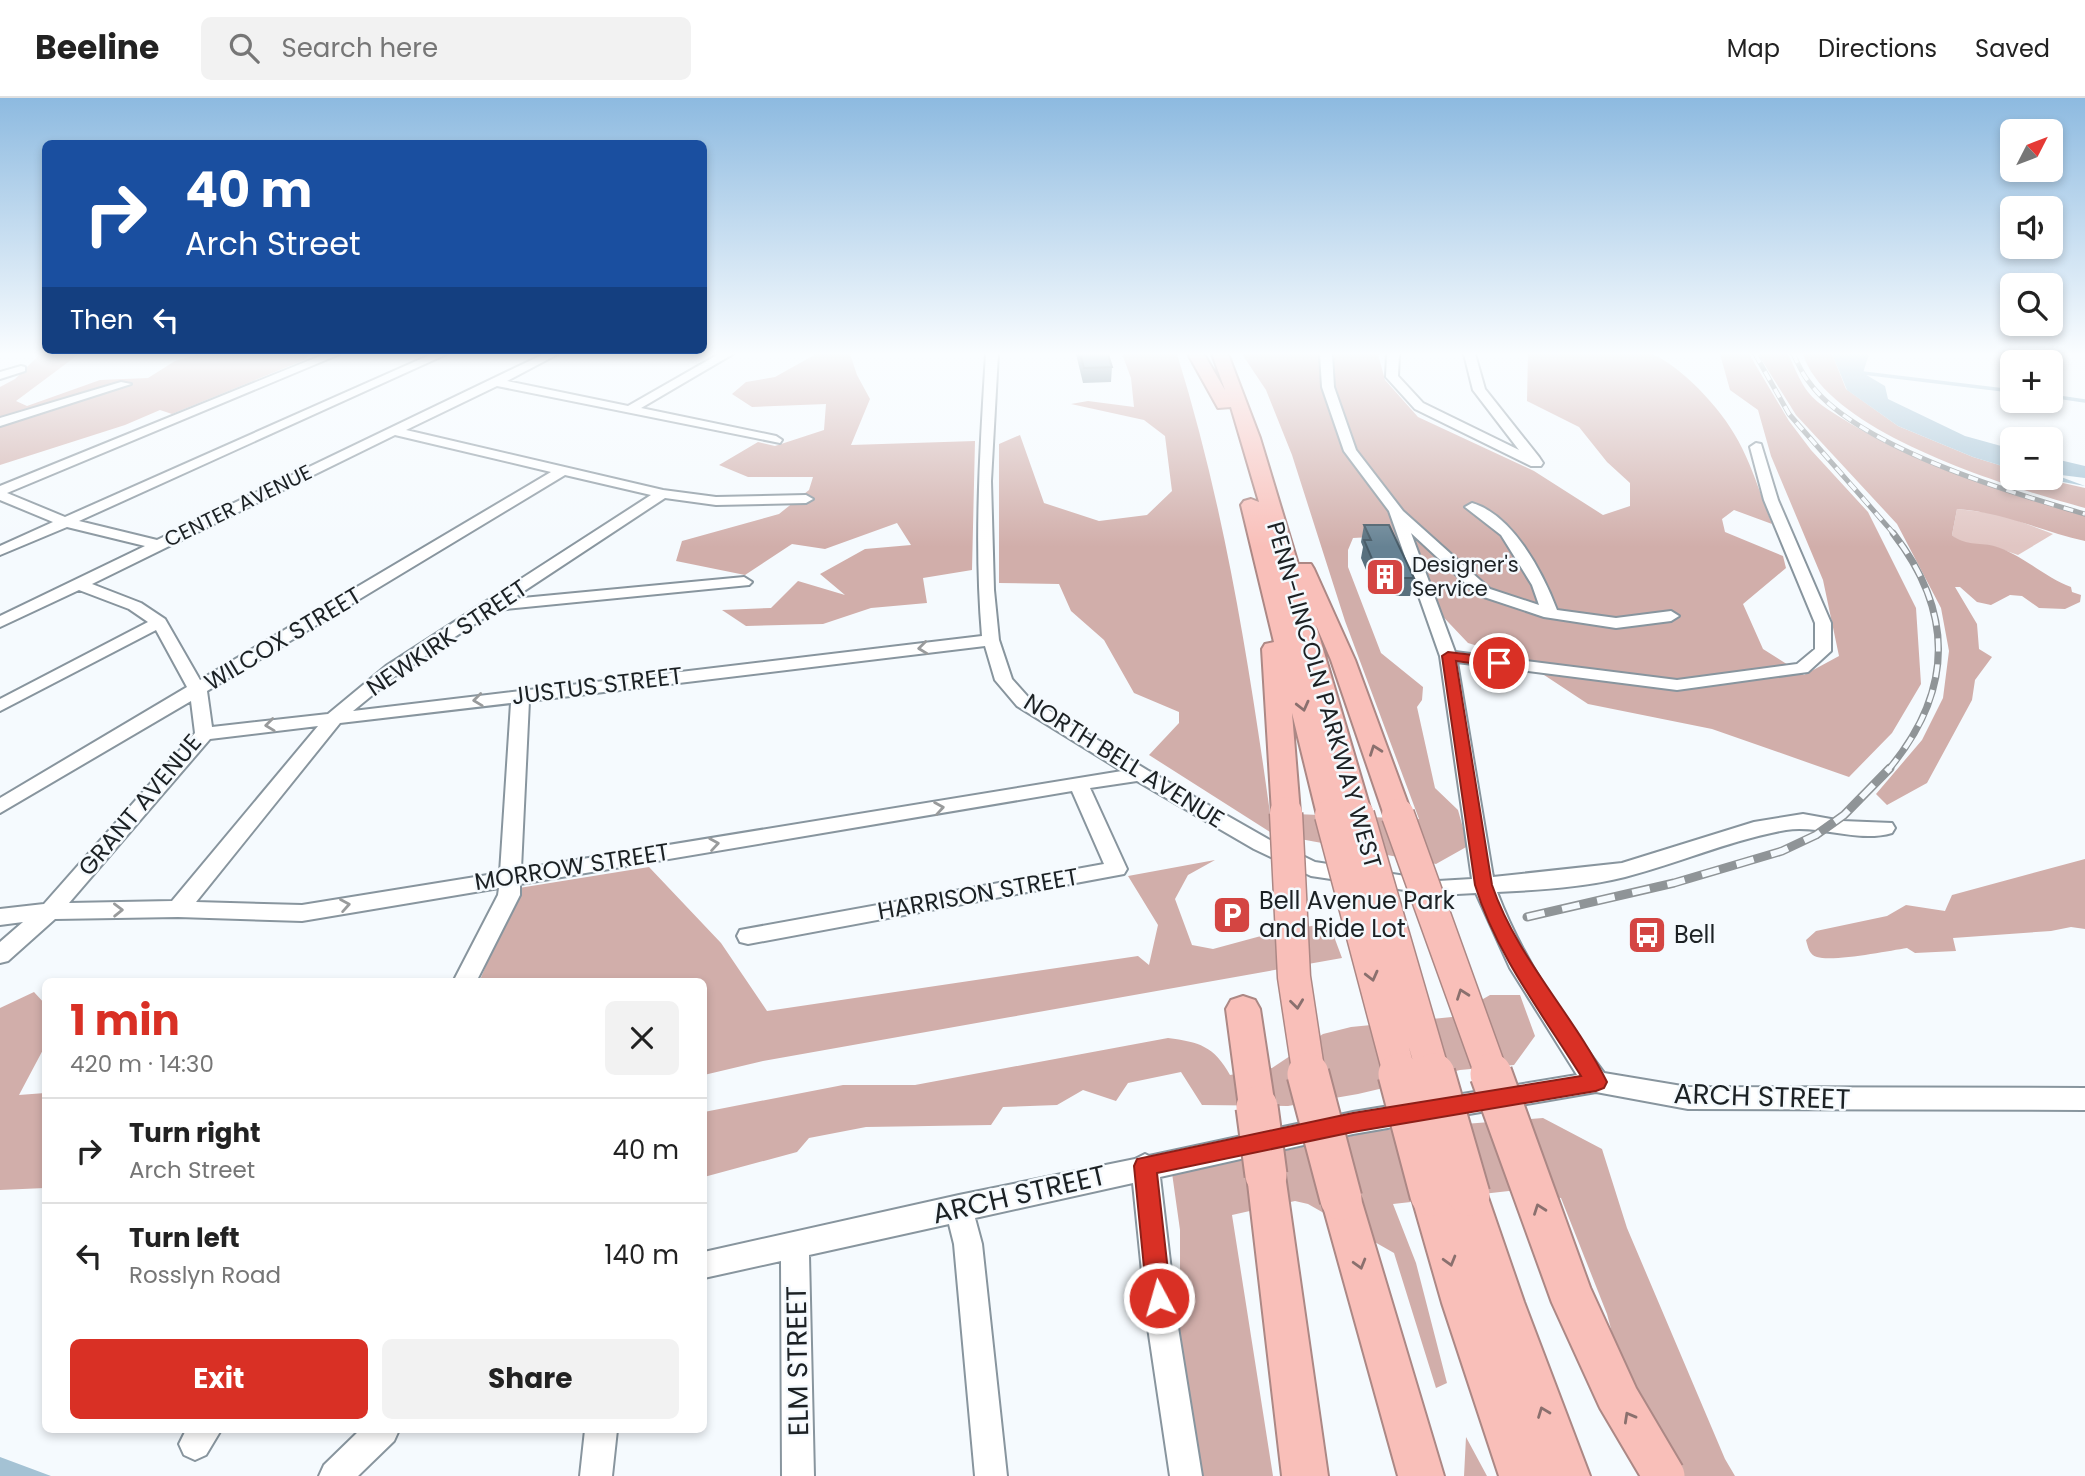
<!DOCTYPE html>
<meta charset="utf-8">
<style>
:root{--surface:#fff;--page:#f2f2f2;--text:#222;--muted:#767676;--line:#e0e0e0;--accent:#d93025}
body{margin:0;font-family:Poppins,sans-serif;background:var(--page);color:var(--text);height:100vh;display:flex;flex-direction:column;font-size:26px;white-space:nowrap}
*{box-sizing:border-box;margin:0}
p{font-size:23px;color:var(--muted)}
.icon{flex:none;width:38px;height:38px;fill:none;stroke:currentColor;stroke-width:2;stroke-linecap:round;stroke-linejoin:round}
.map{position:relative;flex:1;overflow:hidden}
.panel{position:absolute;left:42px;top:880px;width:665px;height:455px;display:flex;flex-direction:column;background:var(--surface);border-radius:10px;box-shadow:0 4px 10px #0003}
.panel>*{flex:none}
.guide{position:absolute;left:42px;top:42px;width:665px;height:214px;border-radius:10px;box-shadow:0 4px 10px #0003;background:#1a4fa0;color:#fff;overflow:hidden}
.needle{width:46px;rotate:48deg}
.tools{position:absolute;left:2000px;top:21px;display:grid;gap:14px}
.tools a{display:grid;place-items:center;width:63px;height:63px;border-radius:10px;background:var(--surface);box-shadow:0 4px 10px #0003;font-size:35px}
.pin{position:absolute;display:grid;place-items:center;width:60px;height:60px;color:#fff;margin:-30px;border:4px solid #fff;border-radius:50%;box-shadow:0 2px 7px #0007}
.me{position:absolute;width:77px;margin:-38px;rotate:354deg;stroke-linejoin:round;filter:drop-shadow(0 0 5px #0008)}
.turn{display:flex;align-items:center;gap:24px;height:147px;padding:0 28px;font-size:32px}
.turn .icon{width:91px;height:91px;stroke-width:2.5}
.turn b{display:block;font-size:49px;line-height:60px}
.then{display:flex;align-items:center;height:66px;padding:0 28px;background:#0003;gap:14px;font-size:26px}
.round{display:grid;place-items:center;flex:none;width:74px;height:74px;border-radius:10px;background:var(--page)}
.overview{display:flex;align-items:center;justify-content:space-between;height:119px;padding:0 28px}
h1{font-size:42px;font-weight:700;line-height:52px;color:var(--accent)}
.primary-button{display:flex;gap:14px;margin-top:auto;padding:14px 28px}
.primary-button a{flex:1;height:80px;border-radius:10px;background:var(--accent);color:#fff;font-size:28px;font-weight:700;line-height:80px;text-align:center}
.primary-button a+a{background:var(--page);color:var(--text)}
ul{padding:0;list-style:none}
li{display:flex;align-items:center;gap:21px;height:105px;padding:0 28px;border-top:2px solid var(--line)}
li div{flex:1}
li b{display:block;font-size:26px}
li em{font-style:normal}
header{display:flex;align-items:center;gap:42px;box-sizing:border-box;height:98px;padding:0 35px;background:var(--surface);border-bottom:2px solid var(--line)}
header strong{font-size:33px}
nav{display:flex;gap:38px;margin-inline-start:auto;font-size:24px}
.search{width:490px;height:63px;background:var(--page);display:flex;align-items:center;gap:18px;box-sizing:border-box;padding:0 24px;border-radius:10px;color:var(--muted);font-size:26px}
.map>svg:first-child{display:block}
.green{fill:#e1c6c3}
.forest{fill:#d1aeaa}
.water{fill:#a4c2d4}
.lines{fill:none;stroke-linecap:round;stroke-linejoin:round}
.stream{stroke:#a4c2d4;stroke-width:3.5}
.minor-casing{stroke:#88959e;stroke-width:4}
.highway-casing{stroke:#ac8885;stroke-width:4}
.minor{fill:#fff;fill-rule:evenodd}
.highway{fill:#f9bfb9;fill-rule:evenodd}
.rail-far2-casing{stroke:#8f9497;stroke-width:5}
.rail-far1-casing{stroke:#8f9497;stroke-width:7}
.rail-casing{stroke:#8f9497;stroke-width:9}
.rail-far2{stroke:#f5fafe;stroke-width:3.5;stroke-dasharray:10;stroke-linecap:butt}
.rail-far1{stroke:#f5fafe;stroke-width:4.5;stroke-dasharray:13;stroke-linecap:butt}
.rail{stroke:#f5fafe;stroke-width:6;stroke-dasharray:18;stroke-linecap:butt}
.highway-bridge-far1-casing{stroke:#ac8885;stroke-width:35;stroke-linecap:butt}
.highway-bridge-casing{stroke:#ac8885;stroke-width:45;stroke-linecap:butt}
.highway-bridge-far1{stroke:#f9bfb9;stroke-width:32}
.highway-bridge{stroke:#f9bfb9;stroke-width:41}
.wall{fill:#58707e}
.building{fill:#668293;stroke:#475b67;stroke-width:2}
.oneway{stroke:#999b9c}
.oneway2{stroke:#8a706e}
.route{fill:#d93025;stroke:#8d1f18;stroke-width:2}
.labels{text-anchor:middle;stroke-width:5;stroke-linejoin:round;paint-order:stroke}
.far-street-label{font-size:21px;fill:#1c2124;stroke:#f5fafe}
.far-poi-label{font-size:21px;fill:#1c2124;stroke:#f5fafe;text-anchor:start}
.street-label{font-size:24px;fill:#1c2124;stroke:#f5fafe}
.poi-label{font-size:24px;fill:#1c2124;stroke:#f5fafe;text-anchor:start}
.near-street-label{font-size:28px;fill:#1c2124;stroke:#f5fafe}
</style>
<header>
<strong>Beeline</strong>
<div class="search"><svg class="icon" aria-label="search" viewBox="0 0 24 24"><circle cx="10" cy="10" r="6"/><path d="M15 15l6 6"/></svg>Search here</div>
<nav><a>Map</a><a>Directions</a><a>Saved</a></nav>
</header>
<div class="map">
<svg width="2085" height="1378" viewBox="0 0 2085 1378">
<rect width="100%" height="100%" fill="#f5fafe"/>
<path class="green" d="M1957,411L2000,416L2053,436L2018,457L1992,448L1961,445L1952,437Z"/>
<path class="forest" d="M40,256H79L16,303L27,308L100,282L148,280L175,263L199,256H310L304,262L172,316L160,312L125,327L0,367V289L15,281Z
M816,256H850L857,277L870,301L851,347L975,343L972,472L923,480L927,505L871,510L823,526L746,528L722,512L771,510L798,483L845,497L820,476L865,451L911,447L897,425L825,451L792,446L745,477L676,463L682,443L779,416L809,392L813,379H748L719,367L758,344L775,348L824,332L826,306L752,309L732,296L746,284L775,279Z
M1122,256H1177C1224,408 1248,558 1270,715L1419,721L1345,523L1292,357L1266,292L1242,256H1378L1385,282L1418,319L1534,373L1603,417L1630,408V385L1607,364L1579,329L1527,303L1528,256H1653C1687,273 1726,316 1742,350C1754,374 1762,401 1772,426L1734,412L1722,421L1725,434L1783,458L1786,470L1743,506L1763,551L1804,577L1839,558L1823,482L1771,358L1758,312L1730,292L1720,256H1749L1789,323L1811,352L1868,414L1916,510L1921,586L1892,635L1849,679L1712,631L1588,606L1520,561L1468,545L1413,487L1398,462L1371,439L1353,440L1348,452V469L1381,555L1423,589L1422,602L1417,609L1435,690L1458,712L1468,748L1436,766L1273,736L1149,657L1179,625V614L1134,595L1104,542L1071,513L1059,486L999,485V346L1020,337L1044,405L1099,423L1147,417L1172,393L1165,338L1144,322L1071,306L1088,303L1134,309L1131,280Z
M1758,256H1788C1794,268 1800,284 1808,294C1818,307 1837,317 1851,326C1924,369 2004,394 2085,418V443C2041,433 2002,414 1957,411L1952,437C1965,448 1978,444 1994,448C2022,456 2045,480 2071,489L2072,494L2081,497L2080,504L2065,511L2039,510L2022,498L2010,497L1991,507L1977,504L1960,489H1955L1977,526L1979,551L1992,559L1975,582L1972,602L1927,685L1887,707L1876,696L1922,642L1943,600L1949,553L1941,510L1897,426L1796,317Z
M1803,256H1832L1846,291L1898,328L1973,359L2012,371V380H2041L2085,390V410C2012,390 1827,335 1803,256Z
M2085,761V831L2071,829L2051,833L1953,840L1956,853L1915,855L1907,850C1888,853 1833,864 1817,859C1809,857 1808,849 1806,842L1816,833L1887,818L1906,807L1945,813L1952,797Z
M1215,762L1188,777L1175,801L1192,847L1213,851L1276,834L1329,825L1342,860L763,963L704,977V884H479L519,790L649,769L721,845L767,913L1138,858L1149,867L1158,827L1128,778Z
M34,894L45,906V948L19,997L45,995V1090L0,1092V910Z
M1490,897H1520L1535,938L1514,967L1460,972L1358,996L1288,1008L1202,1007L1181,974L1128,985L1116,1003L1083,992L1057,1007L1003,1009L991,1027L866,1029L809,1040L797,1054L704,1079V1014L843,987H915L1168,940C1199,944 1214,948 1230,977L1272,970L1323,936L1351,929L1452,919Z
M1543,1020L1602,1051L1627,1130L1725,1361L1735,1378H1651L1607,1216L1561,1100L1509,1093L1393,1106L1416,1165L1447,1285L1436,1290L1394,1155L1308,1106L1295,1103L1232,1117L1273,1378H1198L1180,1239V1132L1172,1075L1187,1067L1288,1052L1374,1033Z
M1466,1339L1487,1378H1464Z"/>
<path class="water" d="M1832,256H1869L1863,275L1885,288L1888,301L1965,338L2012,351V371L1973,359L1898,328L1847,292Z
M2051,360L2085,368V380L2053,376L2085,388L2041,380H2051Z
M0,1359L51,1378H0Z"/>
<g class="lines">
<path class="stream" d="M1863,275L2012,293
M2051,298L2085,303"/>
<g class="minor-casing">
<path id="minor" d="M325,256H340L7,395L65,419L432,256H447L79,423L157,442L544,256H558L507,283L628,308L719,256H733L641,310L776,338L782,342L780,345L497,288L406,332L663,392L716,399L806,397L813,401L806,405L716,407L665,400L512,501L744,479L752,484L749,487L496,512L398,576L353,613L982,538C974,444 980,351 986,256H998L991,383L994,492L999,542L1012,581L1029,600L1147,672L1268,741L1315,764L1438,783L1472,781L1440,558L1389,413L1344,353L1322,289L1320,256H1332L1334,289L1356,352L1403,413L1490,491L1539,507L1532,487L1501,437L1465,409L1472,405C1513,417 1543,475 1557,512L1616,520L1671,513L1679,518L1671,523L1616,530L1544,519L1478,497L1411,435L1455,554L1677,582L1797,566L1815,551V525L1764,402L1750,349L1756,345L1761,346L1778,402L1831,525V553L1808,574L1677,592L1457,564L1493,779L1622,765L1754,724L1803,716L1842,723L1892,725L1895,730L1892,735C1857,745 1821,727 1786,732C1730,742 1680,765 1625,779C1585,789 1539,792 1497,794C1522,860 1562,918 1604,975L1688,989L2085,990V1012L1688,1011L1596,994L1353,1036L1160,1079L1177,1223L1202,1378H1170L1147,1223L1133,1085L975,1120L982,1146L1007,1378H975L954,1146L949,1126L809,1157L814,1378H782L781,1163L704,1180V1154L959,1097L1135,1061L1145,1056L1149,1058L1353,1014L1577,977L1510,870L1476,795L1438,797L1311,778L1254,751L1137,683L1090,690L1127,771L1124,776L748,846L740,844L737,838L740,832L1104,766L1072,693L520,786V797L476,884H453L498,797L499,790L302,823L178,819L55,821L8,863L0,865V844L23,824L0,827V811L44,806L195,635L191,603L0,715V700L187,589L156,532L0,613V601L148,524L129,511L79,492L0,529V518L145,448L67,429L0,457V448L53,424L0,402V388ZM395,337L551,374L200,582L165,521L141,505L92,486ZM565,377L651,397L386,568L328,616L212,629L207,593ZM985,548L995,582L1017,608L1122,673L521,771L529,603ZM511,605L500,775L302,807L196,804L340,625ZM318,628L172,803L69,805L210,641Z
M1387,256H1399L1398,278L1423,305L1519,352L1473,292L1464,256H1475L1485,291L1539,359L1543,365L1541,368H1531L1415,311L1386,279Z
M21,268L25,269V273L0,281V274Z
M121,284L131,286L0,328V320Z
M186,1332H221L206,1357L195,1362L184,1357L179,1346Z
M360,1332H399L394,1343L358,1378H319L324,1367Z
M585,1332H617L612,1378H580Z"/>
</g>
<g class="highway-casing">
<path id="highway" d="M1188,256H1204L1225,292L1212,256H1228L1260,340L1298,466H1311L1314,471L1355,562L1412,717L1408,724L1398,727L1388,724L1384,717L1331,562L1316,527L1372,717L1368,724L1358,727L1348,724L1344,718L1341,724L1331,727L1321,724L1317,717L1292,615L1300,715L1296,722L1286,724L1276,722L1272,715L1262,551L1265,546L1274,544L1241,407L1244,403L1251,401L1259,404L1231,309L1218,310Z
M1243,898L1255,902L1260,911L1275,1009L1270,1020L1257,1025L1244,1020L1239,1009L1226,911L1231,902Z
M1266,1060L1280,1065L1285,1077L1328,1378H1282L1247,1077L1252,1065Z
M1431,1079L1445,1085L1450,1096L1455,1085L1469,1079L1483,1085L1524,1204L1590,1378H1499L1442,1205L1411,1097L1417,1085Z
M1341,1083L1355,1088L1361,1101L1444,1378H1398L1321,1101L1327,1088Z"/>
</g>
<use href="#minor" class="minor"/>
<use href="#highway" class="highway"/>
<g class="rail-far2-casing">
<path id="rail-far2" d="M1755,256L1789,316L1895,437
M1793,256C1798,265 1802,276 1809,284C1854,348 2011,395 2085,416"/>
</g>
<g class="rail-far1-casing">
<path id="rail-far1" d="M1889,671C1953,594 1955,515 1893,435"/>
</g>
<g class="rail-casing">
<path id="rail" d="M1527,819L1674,785L1782,753L1816,737L1844,717L1890,670"/>
</g>
<use href="#rail-far2" class="rail-far2"/>
<use href="#rail-far1" class="rail-far1"/>
<use href="#rail" class="rail"/>
<g class="highway-bridge-far1-casing">
<path id="highway-bridge-far1" d="M1286,715L1294,879L1309,978
M1331,717L1400,978
M1358,717L1434,978
M1398,717L1492,978"/>
</g>
<g class="highway-bridge-casing">
<path id="highway-bridge" d="M1308,976L1341,1101
M1399,976L1431,1097
M1434,976L1469,1097
M1491,976L1571,1197L1618,1300L1664,1378
M1257,1009L1266,1077"/>
</g>
<use href="#highway-bridge-far1" class="highway-bridge-far1"/>
<use href="#highway-bridge" class="highway-bridge"/>
</g>
<path class="wall" d="M1076,256H1108L1112,269L1111,284L1083,285Z
M1364,427L1414,480L1410,498H1377L1361,460L1363,449L1361,444Z"/>
<path class="building" d="M1080,256H1108L1112,269L1084,270Z
M1364,427H1389L1414,480H1380L1364,442H1371Z"/>
<defs><path id="oneway-chevron" d="M-2-3.5L2.5 0L-2 3.5" fill="none" stroke-width="1.6" stroke-linecap="round" stroke-linejoin="round" transform="scale(1.75)"/></defs>
<g class="oneway">
<use href="#oneway-chevron" transform="translate(923 550) rotate(173)"/>
<use href="#oneway-chevron" transform="translate(478 602) rotate(173)"/>
<use href="#oneway-chevron" transform="translate(270 627) rotate(173)"/>
<use href="#oneway-chevron" transform="translate(939 710) rotate(-9)"/>
<use href="#oneway-chevron" transform="translate(714 746) rotate(-9)"/>
<use href="#oneway-chevron" transform="translate(345 807) rotate(-10)"/>
<use href="#oneway-chevron" transform="translate(118 812) rotate(-1)"/>
</g>
<g class="oneway2">
<use href="#oneway-chevron" transform="translate(1303 608) rotate(76)"/>
<use href="#oneway-chevron" transform="translate(1375 652) rotate(-110)"/>
<use href="#oneway-chevron" transform="translate(1372 878) rotate(76)"/>
<use href="#oneway-chevron" transform="translate(1462 896) rotate(-110)"/>
<use href="#oneway-chevron" transform="translate(1297 906) rotate(83)"/>
<use href="#oneway-chevron" transform="translate(1539 1111) rotate(-110)"/>
<use href="#oneway-chevron" transform="translate(1450 1163) rotate(74)"/>
<use href="#oneway-chevron" transform="translate(1360 1166) rotate(74)"/>
<use href="#oneway-chevron" transform="translate(1543 1314) rotate(-111)"/>
<use href="#oneway-chevron" transform="translate(1629 1319) rotate(-119)"/>
</g>
<linearGradient id="sky" x2="0" y2="1"><stop stop-color="#8dbae0"/><stop offset="0.57" stop-color="#fafdff"/><stop offset="1" stop-color="#fafdff" stop-opacity="0"/></linearGradient>
<rect width="2085" height="449" fill="url(#sky)"/>
<path class="route" d="M1448,554L1499,560L1506,565L1499,569L1456,563L1492,787C1517,860 1573,916 1607,984L1604,990L1596,993L1353,1034L1157,1075L1171,1200L1167,1208L1159,1212L1151,1208L1147,1200L1134,1068L1137,1061L1353,1015L1581,978C1543,917 1496,856 1475,787L1442,558Z"/>
<defs>
<g id="building-square" transform="scale(2.0125)"><rect x="-9" y="-9" width="18" height="18" rx="4" fill="#d44542" stroke="#f5fafe"/><path d="M-4-6H4V6H1V3H-1V6H-4ZM-2.5-4.3h1.7v1.8h-1.7ZM.8-4.3h1.7v1.8H.8ZM-2.5-1h1.7V.8h-1.7ZM.8-1h1.7V.8H.8Z" fill="#fff"/></g>
<g id="parking-square" transform="scale(2.0125)"><rect x="-9" y="-9" width="18" height="18" rx="4" fill="#d44542" stroke="#f5fafe"/><path d="M-3.5-5.5H1a3.5 3.5 0 0 1 0 7H-1V5.5H-3.5ZM-1-3.4V-.6H.8a1.4 1.4 0 0 0 0-2.8Z" fill="#fff"/></g>
<g id="bus-square" transform="scale(2.0125)"><rect x="-9" y="-9" width="18" height="18" rx="4" fill="#d44542" stroke="#f5fafe"/><path d="M-5-6H5V4H4V6H2V4H-2V6H-4V4H-5ZM-3.5-4V0h7V-4ZM-3.5 1.2v1.5H-2V1.2ZM2 1.2v1.5H3.5V1.2Z" fill="#fff"/></g>
</defs>
<g fill-rule="evenodd">
<use href="#building-square" x="1385" y="479"/>
<use href="#parking-square" x="1232" y="817"/>
<use href="#bus-square" x="1647" y="837"/>
</g>
<g class="labels">
<g class="far-street-label">
<text transform="translate(238 408) rotate(-26)" y="7">CENTER AVENUE</text>
</g>
<g class="far-poi-label">
<text x="1412" y="474">Designer's<tspan x="1412" dy="24">Service</tspan></text>
</g>
<g class="street-label">
<text transform="translate(447 540) rotate(-34)" y="8">NEWKIRK STREET</text>
<text transform="translate(283 541) rotate(-31)" y="8">WILCOX STREET</text>
<text transform="translate(597 588) rotate(-7)" y="8">JUSTUS STREET</text>
<text transform="translate(1324 597) rotate(74)" y="8">PENN-LINCOLN PARKWAY WEST</text>
<text transform="translate(1124 663) rotate(32)" y="8">NORTH BELL AVENUE</text>
<text transform="translate(140 707) rotate(-50)" y="8">GRANT AVENUE</text>
<text transform="translate(572 769) rotate(-9)" y="8">MORROW STREET</text>
<text transform="translate(978 796) rotate(-10)" y="8">HARRISON STREET</text>
</g>
<g class="poi-label">
<text x="1259" y="811">Bell Avenue Park<tspan x="1259" dy="28">and Ride Lot</tspan></text>
<text x="1674" y="845">Bell</text>
</g>
<g class="near-street-label">
<text transform="translate(1762 998) rotate(2)" y="10">ARCH STREET</text>
<text transform="translate(1019 1096) rotate(-13)" y="10">ARCH STREET</text>
<text transform="translate(797 1263) rotate(-91)" y="10">ELM STREET</text>
</g>
</g>
</svg>
<div class="tools">
<a><svg class="needle" viewBox="-14 -14 28 28"><path d="M0-13l5 13h-10z" fill="#e53935"/><path d="M0 13l5-13h-10z" fill="#767676"/></svg></a>
<a><svg class="icon" aria-label="sound" viewBox="0 0 24 24"><path d="M4 9h4l5-4v14l-5-4H4zM17 9q2 3 0 6"/></svg></a>
<a><svg class="icon" aria-label="search" viewBox="0 0 24 24"><circle cx="10" cy="10" r="6"/><path d="M15 15l6 6"/></svg></a>
<a>+</a>
<a>−</a>
</div>
<div class="pin" style="left:1499px;top:565px;background:#d93025"><svg class="icon" aria-label="arrive" viewBox="0 0 24 24"><path d="M6 21V4h12l-3 4 3 4H6"/></svg></div>
<svg class="me" style="left:1159px;top:1200px" viewBox="-20 -20 40 40"><circle r="17" fill="#d93025" stroke="#fff" stroke-width="3"/><path d="M0-11L8 9 0 5-8 9z" fill="#fff"/></svg>
<div class="guide">
<div class="turn"><svg class="icon" aria-label="right" viewBox="0 0 24 24"><path d="M7 20v-9h11M14 6l5 5-5 5"/></svg><div><b>40 m</b>Arch Street</div></div>
<div class="then">Then<svg class="icon" aria-label="left" viewBox="0 0 24 24"><path d="M17 20v-9H6M10 6l-5 5 5 5"/></svg></div>
</div>
<section class="panel">
<div class="overview"><div><h1>1 min</h1><p>420 m · 14:30</p></div><a class="round"><svg class="icon" aria-label="close" viewBox="0 0 24 24"><path d="M6 6l12 12M18 6L6 18"/></svg></a></div>
<ul>
<li><svg class="icon" aria-label="right" viewBox="0 0 24 24"><path d="M7 20v-9h11M14 6l5 5-5 5"/></svg><div><b>Turn right</b><p>Arch Street</p></div><em>40 m</em></li>
<li><svg class="icon" aria-label="left" viewBox="0 0 24 24"><path d="M17 20v-9H6M10 6l-5 5 5 5"/></svg><div><b>Turn left</b><p>Rosslyn Road</p></div><em>140 m</em></li>
</ul>
<div class="primary-button"><a>Exit</a><a>Share</a></div>
</section>
</div>
